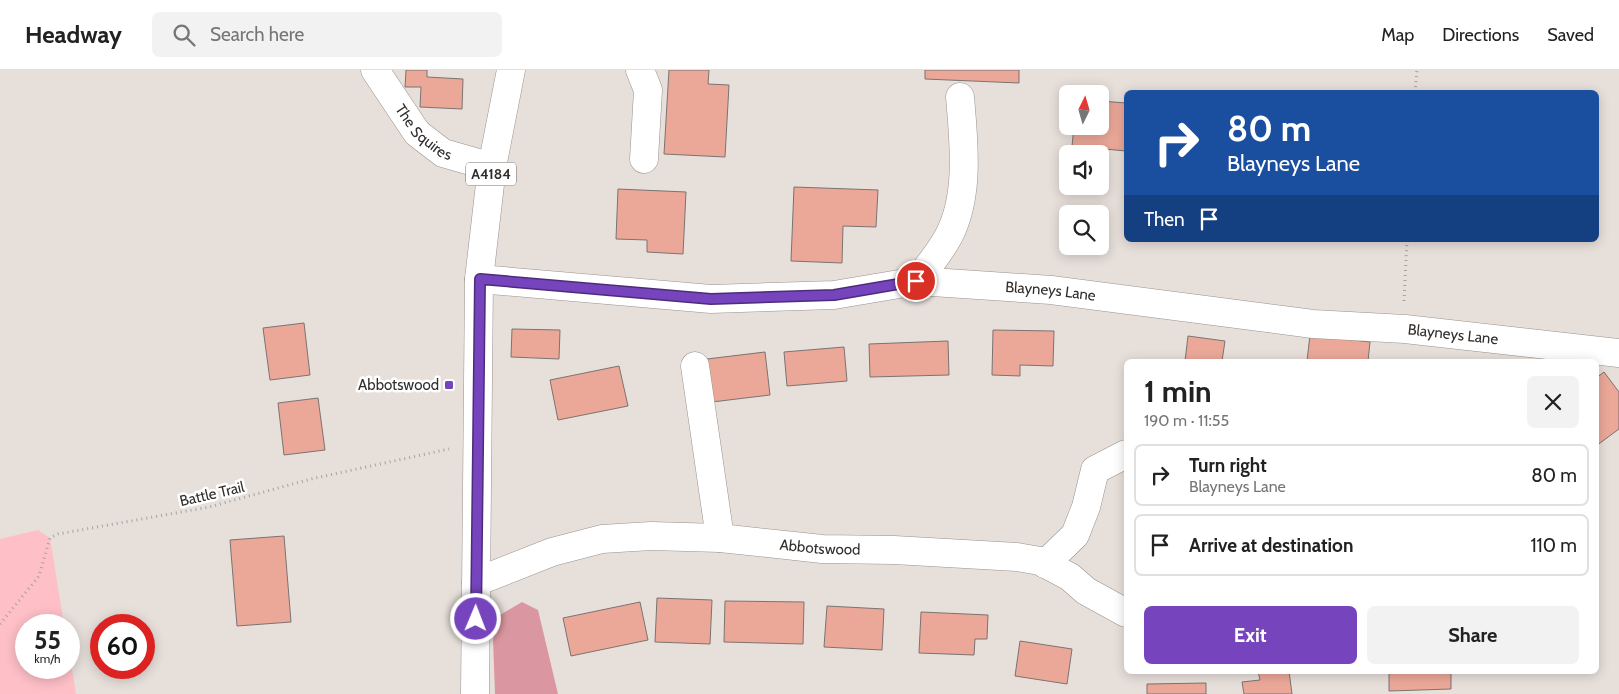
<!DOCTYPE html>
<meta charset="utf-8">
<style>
:root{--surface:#fff;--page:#f2f2f2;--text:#222;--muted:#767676;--line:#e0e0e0;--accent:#7644bc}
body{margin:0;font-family:Cabin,sans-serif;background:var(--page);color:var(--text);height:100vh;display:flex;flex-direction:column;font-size:19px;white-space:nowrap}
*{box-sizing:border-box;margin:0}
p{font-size:16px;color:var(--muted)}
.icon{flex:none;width:28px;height:28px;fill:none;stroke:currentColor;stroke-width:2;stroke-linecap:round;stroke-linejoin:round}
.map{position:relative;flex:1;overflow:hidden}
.panel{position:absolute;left:1124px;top:289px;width:475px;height:315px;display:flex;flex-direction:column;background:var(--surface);border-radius:8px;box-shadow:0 2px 12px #0003}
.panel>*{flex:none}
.banner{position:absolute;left:1124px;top:20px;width:475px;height:152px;border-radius:8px;box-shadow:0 2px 12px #0003;background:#1a4fa0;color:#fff;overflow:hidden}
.needle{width:32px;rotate:5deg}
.fabs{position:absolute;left:1059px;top:15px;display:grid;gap:10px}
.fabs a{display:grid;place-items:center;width:50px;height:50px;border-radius:8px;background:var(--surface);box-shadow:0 2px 12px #0003;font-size:25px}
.speed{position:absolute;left:15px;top:544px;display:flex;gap:10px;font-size:25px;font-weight:700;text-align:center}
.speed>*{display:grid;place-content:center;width:65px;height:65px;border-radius:50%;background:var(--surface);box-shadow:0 2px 12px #0003;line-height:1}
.speed small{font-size:12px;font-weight:400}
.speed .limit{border:8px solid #d22;background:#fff;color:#111}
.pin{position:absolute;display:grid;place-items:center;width:42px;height:42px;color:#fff;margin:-21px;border:2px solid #fff;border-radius:50%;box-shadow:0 1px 5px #0007}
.me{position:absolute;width:55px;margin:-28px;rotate:1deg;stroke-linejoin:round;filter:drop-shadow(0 0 4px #0008)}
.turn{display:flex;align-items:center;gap:18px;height:105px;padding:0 20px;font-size:22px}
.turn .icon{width:65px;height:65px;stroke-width:2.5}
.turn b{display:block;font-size:35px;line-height:42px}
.then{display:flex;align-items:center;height:48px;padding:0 20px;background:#0003;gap:10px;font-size:19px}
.round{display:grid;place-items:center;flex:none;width:52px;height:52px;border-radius:8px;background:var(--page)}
.overview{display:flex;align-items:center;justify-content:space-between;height:85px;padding:0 20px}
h1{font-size:30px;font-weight:700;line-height:38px}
.primary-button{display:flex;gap:10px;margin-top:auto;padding:10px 20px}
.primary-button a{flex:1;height:58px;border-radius:8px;background:var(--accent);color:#fff;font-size:20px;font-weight:700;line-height:58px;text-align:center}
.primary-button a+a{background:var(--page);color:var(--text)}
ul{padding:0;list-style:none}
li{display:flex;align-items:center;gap:15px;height:62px;margin:0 10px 8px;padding:0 10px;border:2px solid var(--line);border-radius:8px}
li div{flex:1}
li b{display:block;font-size:19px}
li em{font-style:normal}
header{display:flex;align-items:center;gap:30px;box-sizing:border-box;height:70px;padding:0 25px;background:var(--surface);border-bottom:1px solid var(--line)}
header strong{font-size:24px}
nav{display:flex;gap:28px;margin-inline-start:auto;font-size:18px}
.search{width:350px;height:45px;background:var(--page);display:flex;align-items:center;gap:12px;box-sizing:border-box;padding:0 18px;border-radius:8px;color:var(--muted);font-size:19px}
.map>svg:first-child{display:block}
.green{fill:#febfc7}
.forest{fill:#db97a1}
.building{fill:#eba899;stroke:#7b7371}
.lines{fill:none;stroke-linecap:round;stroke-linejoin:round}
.minor-casing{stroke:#99928e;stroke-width:29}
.major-casing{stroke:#99928e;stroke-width:29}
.path{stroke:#a8a19d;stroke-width:3;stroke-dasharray:1 4;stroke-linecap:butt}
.minor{stroke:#fff;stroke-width:28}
.major{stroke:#fff;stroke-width:28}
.route-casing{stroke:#4d2c7a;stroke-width:12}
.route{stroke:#7644bc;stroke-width:9}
.poi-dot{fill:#7644bc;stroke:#fff;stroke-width:2}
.labels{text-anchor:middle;stroke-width:5;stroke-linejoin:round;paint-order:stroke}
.shield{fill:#fff;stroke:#6e6c6b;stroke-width:1}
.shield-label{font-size:14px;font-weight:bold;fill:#302d2b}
.street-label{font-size:15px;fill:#302d2b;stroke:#fff}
.poi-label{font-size:15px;fill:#302d2b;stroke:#fff;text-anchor:end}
</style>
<header>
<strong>Headway</strong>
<div class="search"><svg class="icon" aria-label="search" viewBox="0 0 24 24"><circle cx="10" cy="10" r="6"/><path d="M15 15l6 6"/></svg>Search here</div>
<nav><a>Map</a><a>Directions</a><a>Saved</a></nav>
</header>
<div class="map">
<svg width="1619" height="624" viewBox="0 0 1619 624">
<rect width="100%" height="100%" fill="#e7dfda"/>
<path class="green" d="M38,460L50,468L64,555H26V598H69V580L76,624H0V469Z"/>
<path class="forest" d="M522,532L538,540L558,624H495L493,569L500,545Z"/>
<path class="building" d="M406,0H427V7L463,9L462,39L420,37L421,17H405Z
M669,0H709L708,14L729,15L725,87L664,84Z
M925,0H1019V13L925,9Z
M1100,31L1126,33V81L1072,76L1074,56H1100Z
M794,117L878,120L876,157L843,156L842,193L791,191Z
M618,119L686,122L683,184L647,182V170L616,169Z
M304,253L310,305L270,310L263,258Z
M512,259L560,260L559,289L511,287Z
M993,260L1054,261L1053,296L1020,295V306L992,305Z
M1310,265L1370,272L1368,291H1307Z
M1188,266L1225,271L1222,291H1227H1185Z
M948,271L949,305L870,307L869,274Z
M844,277L847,311L787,316L784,282Z
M765,282L770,325L712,332L707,289Z
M619,296L628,336L558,350L550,310Z
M1604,302L1619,322V359L1596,376V308Z
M318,328L325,380L284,385L278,333Z
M284,466L291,552L237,556L230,470Z
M657,528L712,530L710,574L655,572Z
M725,531L804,532L803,574L724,572Z
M640,532L648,570L571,586L563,548Z
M827,536L884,539L882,580L824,577Z
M921,542L988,545L987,569H975L974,585L919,583Z
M1020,571L1072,579L1067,614L1015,606Z
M1258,601H1289L1292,624H1244L1242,612L1260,610Z
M1389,601H1451V619L1389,621Z
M1206,613V624H1147V614Z"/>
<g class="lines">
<g class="minor-casing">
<g id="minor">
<path id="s1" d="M375,0L417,63L443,83L492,97"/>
<path d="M640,0L648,20L644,89"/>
<path id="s2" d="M479,209L711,229L834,225L917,211L1051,220L1313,254L1405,259L1619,283"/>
<path d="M917,211C926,199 936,187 944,174C971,133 964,73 960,27"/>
<path d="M695,296L720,468"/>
<path d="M1045,494L1075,465L1086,437L1095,400L1126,384"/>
<path id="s3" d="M476,512L552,482L602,469L651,466L720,468L822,479L894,480L1017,487L1040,491L1070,507L1086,521L1126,543"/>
</g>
</g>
<g class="major-casing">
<path id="major" d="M475,624L479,209L492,97L511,0"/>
</g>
<path class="path" d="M1415,22L1417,0
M1404,231L1407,170
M0,554L39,506L50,468L58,464L209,437L311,409L449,379"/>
<use href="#minor" class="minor"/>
<use href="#major" class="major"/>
</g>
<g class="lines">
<g class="route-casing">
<path id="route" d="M476,549L480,209L711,229L834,225L916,211"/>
</g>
<use href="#route" class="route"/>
</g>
<rect class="poi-dot" x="444" y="310" width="10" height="10" rx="2.5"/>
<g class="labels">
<rect class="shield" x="466" y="92.5" width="50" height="23" rx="4"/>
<g class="shield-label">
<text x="491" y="109">A4184</text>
</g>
<g class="street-label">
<text dy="5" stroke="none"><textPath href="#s1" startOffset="80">The Squires</textPath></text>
<text dy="5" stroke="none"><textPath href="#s2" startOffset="574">Blayneys Lane</textPath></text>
<text dy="5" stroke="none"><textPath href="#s2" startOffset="979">Blayneys Lane</textPath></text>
<text transform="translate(212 424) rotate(-13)" y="5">Battle Trail</text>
<text dy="5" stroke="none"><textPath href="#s3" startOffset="352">Abbotswood</textPath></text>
</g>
<g class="poi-label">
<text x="439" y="320">Abbotswood</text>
</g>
</g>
</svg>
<div class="fabs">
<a><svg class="needle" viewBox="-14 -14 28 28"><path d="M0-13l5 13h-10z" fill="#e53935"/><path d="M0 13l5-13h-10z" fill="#767676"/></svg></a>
<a><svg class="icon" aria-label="sound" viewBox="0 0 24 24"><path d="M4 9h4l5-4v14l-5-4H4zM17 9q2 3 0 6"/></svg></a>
<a><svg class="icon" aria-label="search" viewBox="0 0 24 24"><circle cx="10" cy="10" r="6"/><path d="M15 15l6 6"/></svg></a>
</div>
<div class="speed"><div>55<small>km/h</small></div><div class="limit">60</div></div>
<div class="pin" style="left:916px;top:211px;background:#d93025"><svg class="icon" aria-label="arrive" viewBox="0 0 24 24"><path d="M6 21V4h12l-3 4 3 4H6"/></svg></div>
<svg class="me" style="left:476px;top:549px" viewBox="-20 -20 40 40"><circle r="17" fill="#7644bc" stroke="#fff" stroke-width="3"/><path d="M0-11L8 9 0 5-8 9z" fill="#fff"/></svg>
<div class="banner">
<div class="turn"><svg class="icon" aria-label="right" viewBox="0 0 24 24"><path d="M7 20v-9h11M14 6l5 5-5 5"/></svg><div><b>80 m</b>Blayneys Lane</div></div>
<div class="then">Then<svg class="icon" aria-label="arrive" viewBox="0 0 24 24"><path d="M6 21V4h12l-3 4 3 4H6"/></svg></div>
</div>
<section class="panel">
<div class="overview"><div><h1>1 min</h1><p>190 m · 11:55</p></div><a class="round"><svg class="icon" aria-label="close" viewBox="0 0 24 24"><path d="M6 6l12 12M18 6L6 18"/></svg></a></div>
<ul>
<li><svg class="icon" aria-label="right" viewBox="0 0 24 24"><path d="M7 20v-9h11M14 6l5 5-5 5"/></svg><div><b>Turn right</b><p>Blayneys Lane</p></div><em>80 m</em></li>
<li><svg class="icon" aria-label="arrive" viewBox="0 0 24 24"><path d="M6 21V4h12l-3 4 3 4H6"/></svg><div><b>Arrive at destination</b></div><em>110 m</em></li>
</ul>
<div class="primary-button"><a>Exit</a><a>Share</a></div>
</section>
</div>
